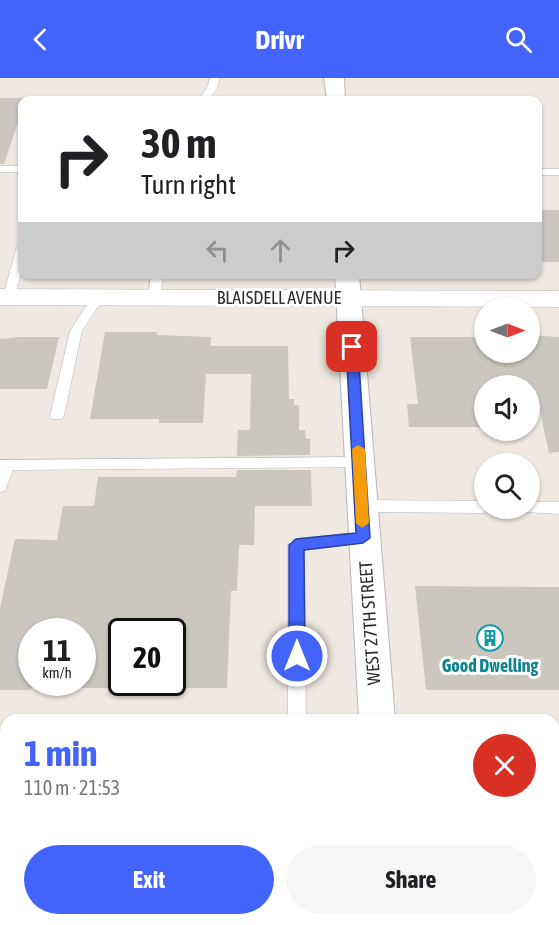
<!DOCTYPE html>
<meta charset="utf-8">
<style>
:root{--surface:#fff;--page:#f6f6f6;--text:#202124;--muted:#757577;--accent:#4264fb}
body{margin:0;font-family:"Asap Condensed",sans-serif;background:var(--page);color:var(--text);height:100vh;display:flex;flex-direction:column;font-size:22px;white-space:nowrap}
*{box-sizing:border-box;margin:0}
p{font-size:20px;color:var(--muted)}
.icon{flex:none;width:33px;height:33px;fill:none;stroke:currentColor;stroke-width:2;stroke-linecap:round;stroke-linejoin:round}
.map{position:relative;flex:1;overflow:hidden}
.side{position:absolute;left:0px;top:636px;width:560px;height:212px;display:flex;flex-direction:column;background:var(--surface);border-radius:18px 18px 0 0;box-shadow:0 2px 4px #0004}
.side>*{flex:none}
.guide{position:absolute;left:18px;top:18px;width:524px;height:183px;border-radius:12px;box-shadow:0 2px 4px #0004;background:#fff;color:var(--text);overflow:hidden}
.needle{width:39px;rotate:90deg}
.fabs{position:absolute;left:474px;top:219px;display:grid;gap:12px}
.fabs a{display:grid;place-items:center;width:66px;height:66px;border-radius:50%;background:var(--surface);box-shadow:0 2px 4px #0004;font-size:30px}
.speed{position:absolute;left:18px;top:540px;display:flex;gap:12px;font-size:30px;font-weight:700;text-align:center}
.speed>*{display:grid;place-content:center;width:78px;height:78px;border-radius:50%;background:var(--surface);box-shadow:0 2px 4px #0004;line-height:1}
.speed small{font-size:15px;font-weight:400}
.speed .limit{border:3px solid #111;border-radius:9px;background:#fff;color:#111}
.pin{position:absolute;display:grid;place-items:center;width:51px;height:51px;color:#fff;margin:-26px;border-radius:12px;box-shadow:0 3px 9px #0006}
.me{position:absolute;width:66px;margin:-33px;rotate:0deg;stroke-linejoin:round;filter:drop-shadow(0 0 4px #0008)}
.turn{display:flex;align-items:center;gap:21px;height:126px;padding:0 24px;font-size:27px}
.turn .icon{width:78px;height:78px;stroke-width:2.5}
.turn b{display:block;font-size:42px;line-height:51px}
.lanes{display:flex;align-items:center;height:57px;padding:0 24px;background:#0003;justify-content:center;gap:30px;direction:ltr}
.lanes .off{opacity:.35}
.round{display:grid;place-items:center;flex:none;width:63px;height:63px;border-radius:32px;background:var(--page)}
.headline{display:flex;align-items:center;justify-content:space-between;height:102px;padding:0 24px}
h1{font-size:36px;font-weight:700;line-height:45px;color:var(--accent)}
.button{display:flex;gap:12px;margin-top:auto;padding:12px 24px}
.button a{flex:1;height:69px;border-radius:36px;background:var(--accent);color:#fff;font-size:24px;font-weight:700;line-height:69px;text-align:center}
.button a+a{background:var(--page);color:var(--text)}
header{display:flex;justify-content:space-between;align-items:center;height:78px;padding:0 24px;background:var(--accent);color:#fff;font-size:27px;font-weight:700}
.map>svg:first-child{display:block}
.building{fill:#cbc7bf}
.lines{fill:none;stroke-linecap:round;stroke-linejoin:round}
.service-casing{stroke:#b4b7c1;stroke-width:1}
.minor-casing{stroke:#b4b7c1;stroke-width:2}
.tertiary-casing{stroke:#b4b7c1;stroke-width:1}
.service{fill:#fff;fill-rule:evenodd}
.minor{fill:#fff;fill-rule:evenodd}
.tertiary{fill:#fff;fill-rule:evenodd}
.route{fill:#4264fb;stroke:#2b41a3;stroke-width:1.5}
.slow{fill:#f59e0b}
.labels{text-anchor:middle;stroke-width:6;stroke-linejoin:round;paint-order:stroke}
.street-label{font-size:18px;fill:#2e2e2e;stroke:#fff}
.culture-label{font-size:18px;font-weight:bold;fill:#0d838f;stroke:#fff}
</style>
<header><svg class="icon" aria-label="back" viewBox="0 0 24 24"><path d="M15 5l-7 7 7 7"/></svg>Drivr<svg class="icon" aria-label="search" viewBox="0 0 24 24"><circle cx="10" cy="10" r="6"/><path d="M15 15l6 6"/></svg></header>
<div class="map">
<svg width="559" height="847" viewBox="0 0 559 847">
<rect width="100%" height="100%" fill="#efe9e1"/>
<path class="building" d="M0,20H27L26,22H22V33L4,86H0Z
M537,132H559V184H537Z
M105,254H157V257L211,259L210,268H288L289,321H294V327H299V352H305L306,361H310V377L237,378L238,352H250L251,296H206L203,345H159V341H90Z
M530,257L559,259V374L549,375L538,324H530V308H484V349H409L407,326H418L410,259H480L483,274H530Z
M21,259H59L47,311H0V261Z
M237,392H311L312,428H255L254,467H239L237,513H231L227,610H172V554H122V610H82V554H32V610L29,612H0V530L15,461L57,462L63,428H94L98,399H236Z
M415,508L559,509V612H426Z"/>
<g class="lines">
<g class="service-casing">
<path id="service" d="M210,0H220L217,11L208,22H198L207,10Z
M0,88H22V94H0Z
M537,91H559V97H537Z
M22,167V191L15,219L13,222H5L3,219L16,171Z
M151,196H163L160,220L154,224L148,220Z
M98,215L104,219L82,253L64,338L62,341H52L50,338L70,253L94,216Z
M359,379L366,384L359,389L13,392L5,413L0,414V382Z
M361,422L484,423V430H491L484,435L361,434L356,432L353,428L356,424Z
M530,424H559V436L525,434L523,430H530Z
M363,454L368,456L371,460L368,464L304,472L306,642H288V467L290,463L296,461Z
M41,842H61V847H41Z"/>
</g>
<g class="minor-casing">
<path id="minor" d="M324,0H344L345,22H327Z
M335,196H359L395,642H359Z
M369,842H409V847H369Z"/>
</g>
<g class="tertiary-casing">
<path id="tertiary" d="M0,211L559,213V229L0,227Z
M0,655H6V691H0Z
M554,657H559V693H554Z"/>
</g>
<use href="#service" class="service"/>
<use href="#minor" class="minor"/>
<use href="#tertiary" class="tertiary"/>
</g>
<path class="route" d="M352,265L358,269L370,460L363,465L304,472L305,578L302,583L297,585L291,583L289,578V467L296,461L356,455L346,269Z"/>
<path class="slow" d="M358,367L365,371L369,445L362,450L356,445L352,371Z"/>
<defs>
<g id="building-ring" transform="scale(1.35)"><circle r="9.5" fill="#fff" stroke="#0f9aa8" stroke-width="1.5"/><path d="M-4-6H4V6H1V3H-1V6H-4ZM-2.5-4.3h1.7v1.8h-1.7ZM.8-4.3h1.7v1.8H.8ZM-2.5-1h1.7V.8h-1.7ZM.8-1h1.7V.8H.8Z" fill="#0f9aa8"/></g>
</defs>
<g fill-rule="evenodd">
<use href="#building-ring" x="490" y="560"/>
</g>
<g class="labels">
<g class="street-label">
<text x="279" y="226">BLAISDELL AVENUE</text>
<text transform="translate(370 545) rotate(-94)" y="6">WEST 27TH STREET</text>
</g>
<g class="culture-label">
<text x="490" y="594">Good Dwelling</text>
</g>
</g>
</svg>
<div class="fabs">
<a><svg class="needle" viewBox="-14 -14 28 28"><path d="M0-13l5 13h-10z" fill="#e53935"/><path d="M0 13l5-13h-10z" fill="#757577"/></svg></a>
<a><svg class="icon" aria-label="sound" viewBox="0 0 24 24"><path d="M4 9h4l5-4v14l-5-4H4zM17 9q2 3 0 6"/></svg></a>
<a><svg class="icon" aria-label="search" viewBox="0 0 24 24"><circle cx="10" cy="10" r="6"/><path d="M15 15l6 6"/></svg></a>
</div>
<div class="speed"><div>11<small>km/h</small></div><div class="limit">20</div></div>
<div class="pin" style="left:352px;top:269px;background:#d93025"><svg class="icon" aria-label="arrive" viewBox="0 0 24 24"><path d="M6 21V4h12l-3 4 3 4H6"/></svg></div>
<svg class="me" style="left:297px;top:578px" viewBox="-20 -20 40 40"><circle r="17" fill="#4264fb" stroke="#fff" stroke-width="3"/><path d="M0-11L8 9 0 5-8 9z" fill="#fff"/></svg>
<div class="guide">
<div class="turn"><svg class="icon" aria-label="right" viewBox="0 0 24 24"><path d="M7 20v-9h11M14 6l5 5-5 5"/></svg><div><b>30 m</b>Turn right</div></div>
<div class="lanes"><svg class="icon off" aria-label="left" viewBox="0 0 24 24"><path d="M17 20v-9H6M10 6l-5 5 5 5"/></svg><svg class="icon off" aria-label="ahead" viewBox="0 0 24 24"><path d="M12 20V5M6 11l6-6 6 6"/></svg><svg class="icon" aria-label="right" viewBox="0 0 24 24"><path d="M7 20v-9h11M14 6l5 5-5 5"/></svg></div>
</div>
<section class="side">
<div class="headline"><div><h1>1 min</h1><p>110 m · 21:53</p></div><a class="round" style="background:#d93025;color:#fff"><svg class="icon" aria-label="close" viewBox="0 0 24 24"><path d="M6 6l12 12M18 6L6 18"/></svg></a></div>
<div class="button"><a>Exit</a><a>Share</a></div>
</section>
</div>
